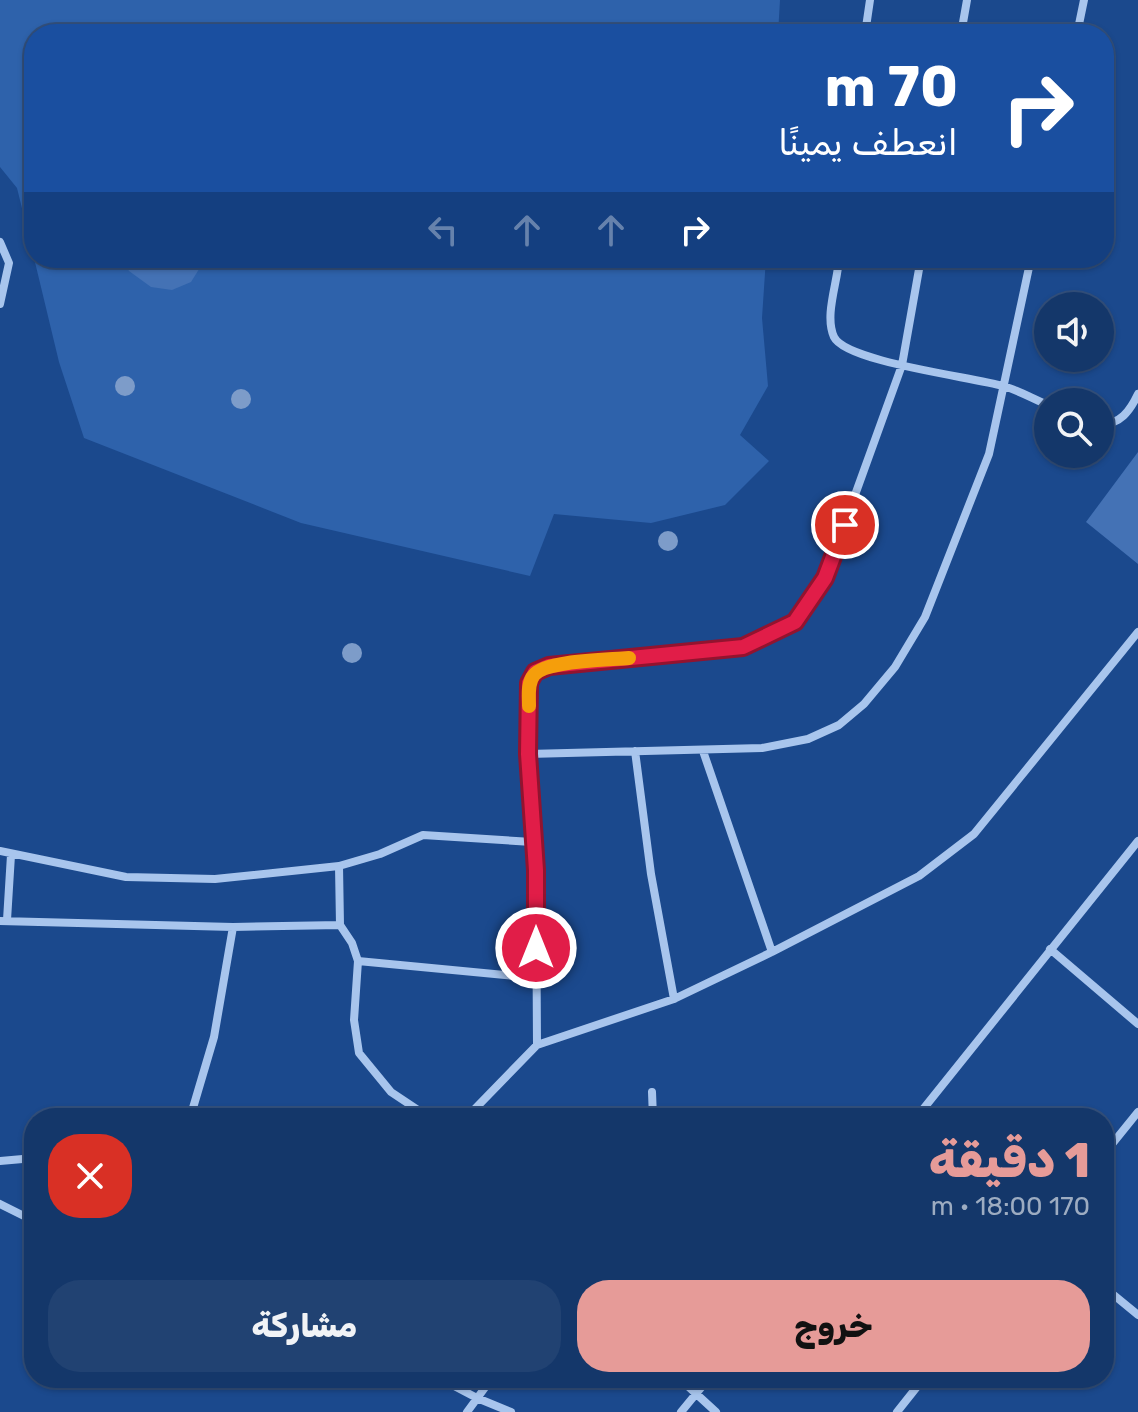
<!DOCTYPE html>
<html lang="ar">
<meta charset="utf-8">
<style>
:root{--surface:#14376a;--page:#214272;--text:#f1f3f6;--muted:#9dacc1;--line:#33517e;--accent:#e69b98}
body{margin:0;font-family:Rubik,Vazirmatn,sans-serif;background:var(--page);color:var(--text);direction:rtl;height:100vh;display:flex;flex-direction:column;font-size:30px;white-space:nowrap}
*{box-sizing:border-box;margin:0}
p{font-size:26px;color:var(--muted)}
.icon{flex:none;width:44px;height:44px;fill:none;stroke:currentColor;stroke-width:2;stroke-linecap:round;stroke-linejoin:round}
.map{position:relative;flex:1;overflow:hidden;direction:ltr}
.panel{position:absolute;left:24px;top:1108px;width:1090px;height:280px;display:flex;flex-direction:column;background:var(--surface);border-radius:32px;box-shadow:0 2px 6px #0004,0 0 0 2px var(--line);direction:rtl}
.panel>*{flex:none}
.top-card{position:absolute;left:24px;top:24px;width:1090px;height:244px;border-radius:32px;box-shadow:0 2px 6px #0004,0 0 0 2px var(--line);direction:rtl;background:#1a4fa0;color:#fff;overflow:hidden}
.tools{position:absolute;left:1034px;top:292px;display:grid;gap:16px}
.tools a{display:grid;place-items:center;width:80px;height:80px;border-radius:50%;background:var(--surface);box-shadow:0 2px 6px #0004,0 0 0 2px var(--line);font-size:40px}
.pin{position:absolute;display:grid;place-items:center;width:68px;height:68px;color:#fff;margin:-34px;border:4px solid #fff;border-radius:50%;box-shadow:0 2px 8px #0007}
.me{position:absolute;width:88px;margin:-44px;rotate:0deg;stroke-linejoin:round;filter:drop-shadow(0 0 6px #0008)}
.turn{display:flex;align-items:center;gap:28px;height:168px;padding:0 24px;font-size:36px}
.turn .icon{width:104px;height:104px;stroke-width:2.5}
.turn b{display:block;font-size:56px;line-height:68px}
.lanes{display:flex;align-items:center;height:76px;padding:0 24px;background:#0003;justify-content:center;gap:40px;direction:ltr}
.lanes .off{opacity:.35}
.round{display:grid;place-items:center;flex:none;width:84px;height:84px;border-radius:32px;background:var(--page)}
.overview{display:flex;align-items:center;justify-content:space-between;height:136px;padding:0 24px}
h1{font-size:48px;font-weight:800;line-height:60px;color:var(--accent)}
.action{display:flex;gap:16px;margin-top:auto;padding:16px 24px}
.action a{flex:1;height:92px;border-radius:32px;background:var(--accent);color:#111;font-size:32px;font-weight:800;line-height:92px;text-align:center}
.action a+a{background:var(--page);color:var(--text)}
.map>svg:first-child{display:block}
.green{fill:#2e62ab}
.building{fill:#4472b5}
.lines{fill:none;stroke-linecap:round;stroke-linejoin:round}
.minor{stroke:#a8c5ed;stroke-width:8}
.tree{fill:#7d9cc9}
.route-casing{stroke:#92132f;stroke-width:20}
.route{stroke:#e11d48;stroke-width:14}
.slow{stroke:#f59e0b;stroke-width:14}
</style>
<div class="map">
<svg width="1138" height="1412" viewBox="0 0 1138 1412">
<rect width="100%" height="100%" fill="#1b498d"/>
<path class="green" d="M0,0H780L778,34H34V257L17,188L0,167Z
M34,258H766L762,318L768,386L740,435L769,461L725,505L651,523L554,514L530,576L301,523L84,438L59,362Z"/>
<path class="building" d="M122,258H206L191,282L172,290L151,287L129,271Z
M1138,452V564L1086,522Z"/>
<g class="lines">
<path class="minor" d="M865,34L870,0
M961,34L967,0
M1077,34L1084,0
M0,242L9,263L0,304
M839,258C838,282 824,315 834,337C846,362 972,377 1003,386C1018,390 1033,399 1048,405
M1100,424C1120,425 1130,411 1138,394
M635,751L651,874L674,999
M703,751L772,952
M528,754L762,748L808,739L839,725L864,704L895,667L925,617L989,454L1031,258
M532,842L528,754L529,683L535,672L549,666L743,647L795,622L825,578L902,365L921,258
M0,851L126,877L215,879L339,866
M7,920L11,855
M0,921L233,927L340,925L352,943L358,961L354,1020L359,1053L391,1092L430,1118
M340,925L339,866L380,854L423,835L532,842L536,870L537,1045
M1050,949L1138,1024
M358,961L535,978
M652,1092L653,1118
M190,1118L214,1037L233,927
M466,1118L537,1045L674,999L772,952L919,876L974,834L1138,632
M916,1118L1138,841
M1104,1154L1138,1112
M0,1161L34,1158
M0,1204L34,1221
M1104,1287L1138,1315
M439,1378L477,1398L511,1412
M679,1378L716,1412
M467,1412L492,1378
M681,1412L709,1378
M897,1412L924,1378"/>
</g>
<g class="tree">
<circle cx="125" cy="386" r="10"/>
<circle cx="241" cy="399" r="10"/>
<circle cx="668" cy="541" r="10"/>
<circle cx="352" cy="653" r="10"/>
</g>
<g class="lines">
<g class="route-casing">
<path id="route" d="M536,948V870L528,754L529,683L535,672L549,666L743,647L795,622L825,578L845,525"/>
</g>
<use href="#route" class="route"/>
<path class="slow" d="M529,706C529,696 527,683 534,675C546,660 609,660 629,658"/>
</g>
</svg>
<div class="tools">
<a><svg class="icon" aria-label="sound" viewBox="0 0 24 24"><path d="M4 9h4l5-4v14l-5-4H4zM17 9q2 3 0 6"/></svg></a>
<a><svg class="icon" aria-label="search" viewBox="0 0 24 24"><circle cx="10" cy="10" r="6"/><path d="M15 15l6 6"/></svg></a>
</div>
<div class="pin" style="left:845px;top:525px;background:#d93025"><svg class="icon" aria-label="arrive" viewBox="0 0 24 24"><path d="M6 21V4h12l-3 4 3 4H6"/></svg></div>
<svg class="me" style="left:536px;top:948px" viewBox="-20 -20 40 40"><circle r="17" fill="#e11d48" stroke="#fff" stroke-width="3"/><path d="M0-11L8 9 0 5-8 9z" fill="#fff"/></svg>
<div class="top-card">
<div class="turn"><svg class="icon" aria-label="right" viewBox="0 0 24 24"><path d="M7 20v-9h11M14 6l5 5-5 5"/></svg><div><b>70 m</b>انعطف يمينًا</div></div>
<div class="lanes"><svg class="icon off" aria-label="left" viewBox="0 0 24 24"><path d="M17 20v-9H6M10 6l-5 5 5 5"/></svg><svg class="icon off" aria-label="ahead" viewBox="0 0 24 24"><path d="M12 20V5M6 11l6-6 6 6"/></svg><svg class="icon off" aria-label="ahead" viewBox="0 0 24 24"><path d="M12 20V5M6 11l6-6 6 6"/></svg><svg class="icon" aria-label="right" viewBox="0 0 24 24"><path d="M7 20v-9h11M14 6l5 5-5 5"/></svg></div>
</div>
<section class="panel">
<div class="overview"><div><h1>1 دقيقة</h1><p>170 m · 18:00</p></div><a class="round" style="background:#d93025;color:#fff"><svg class="icon" aria-label="close" viewBox="0 0 24 24"><path d="M6 6l12 12M18 6L6 18"/></svg></a></div>
<div class="action"><a>خروج</a><a>مشاركة</a></div>
</section>
</div>
